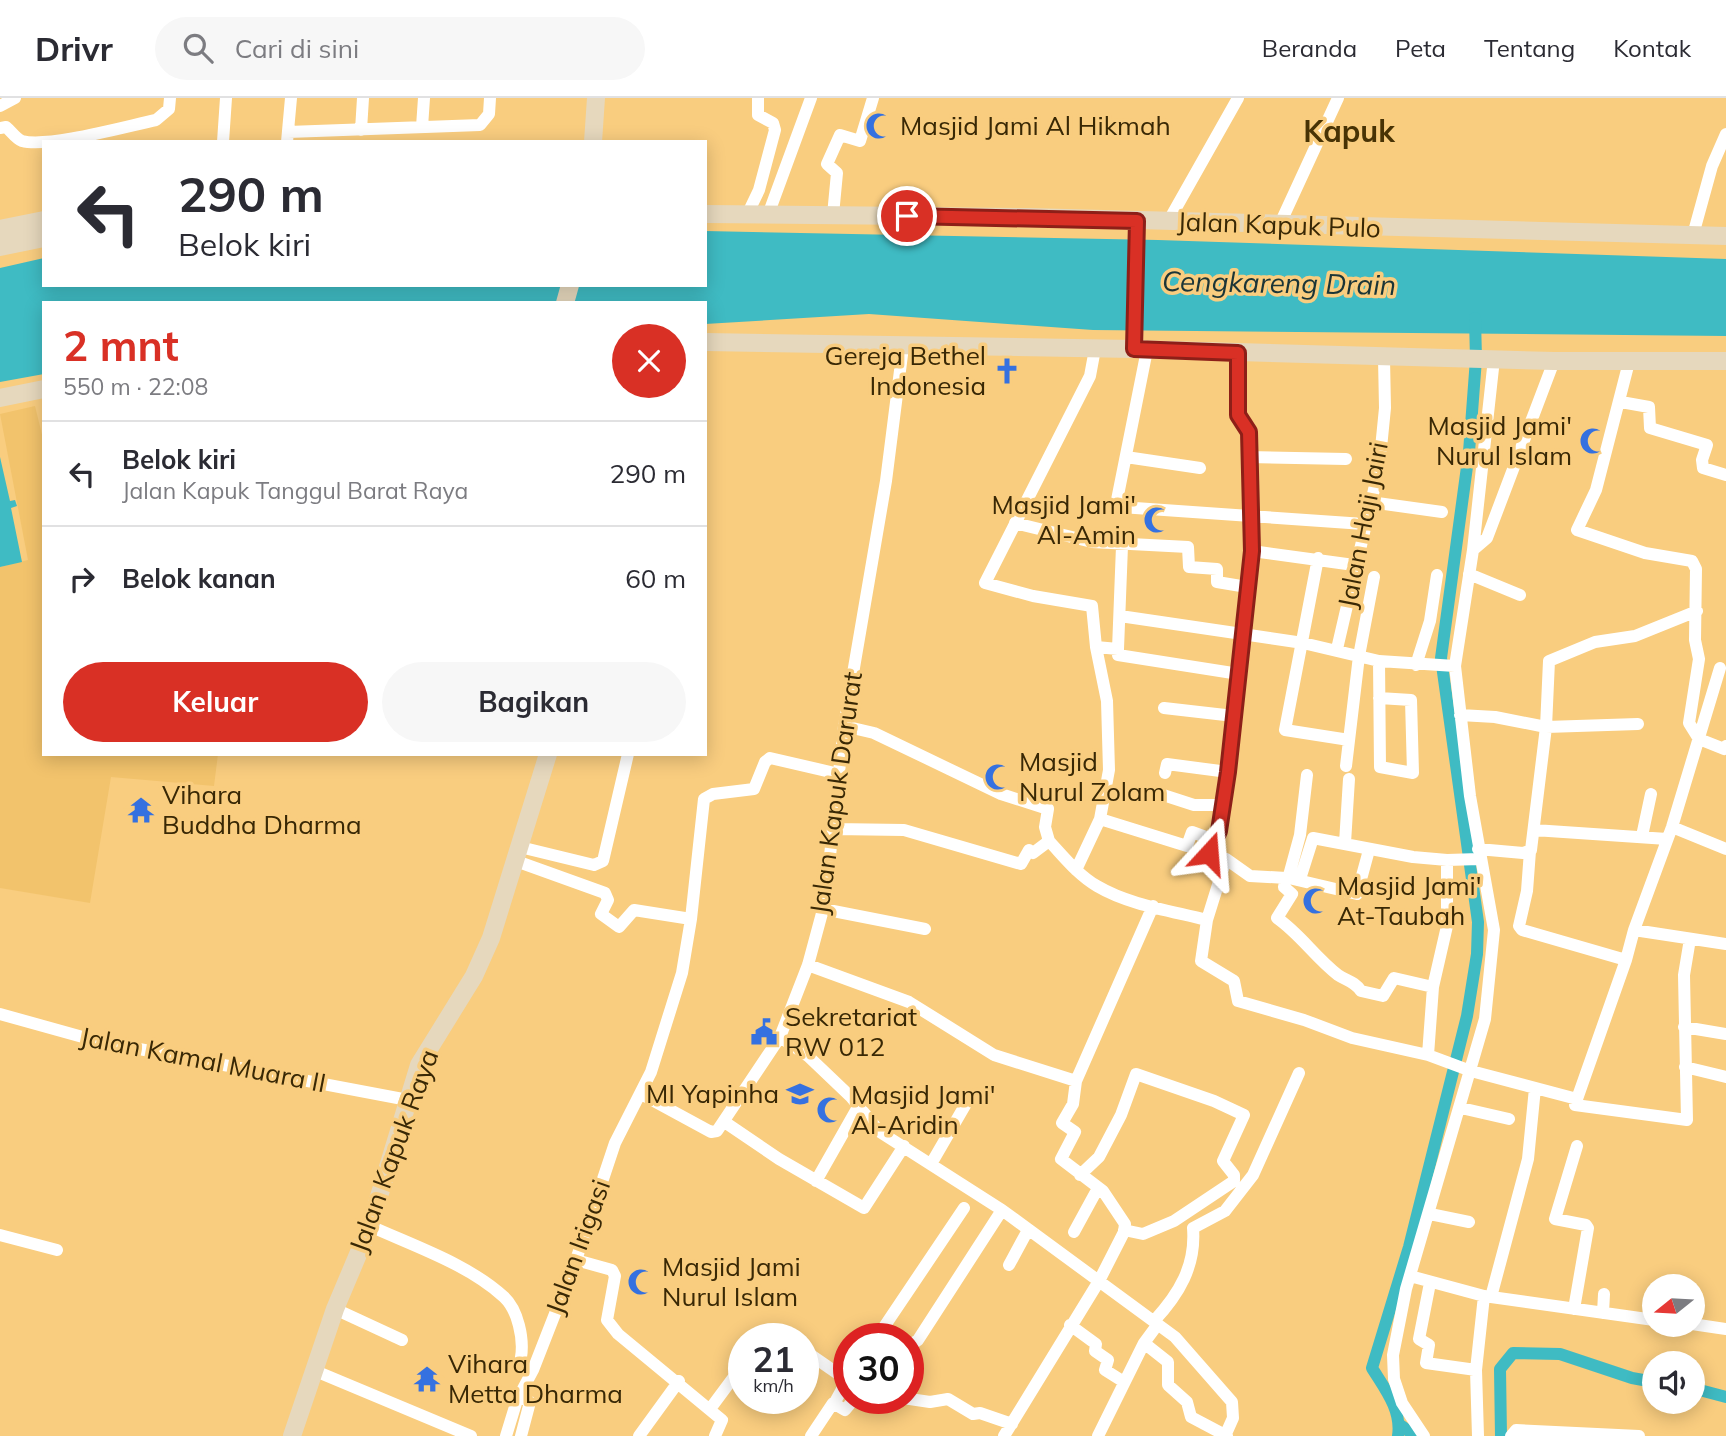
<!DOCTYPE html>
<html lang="id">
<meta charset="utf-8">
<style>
:root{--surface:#fff;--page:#f7f7f7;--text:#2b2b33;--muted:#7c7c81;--line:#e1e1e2;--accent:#d93025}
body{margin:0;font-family:Mulish,sans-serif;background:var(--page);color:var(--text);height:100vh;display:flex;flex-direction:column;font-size:26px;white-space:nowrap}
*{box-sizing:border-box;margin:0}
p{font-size:23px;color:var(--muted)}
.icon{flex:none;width:38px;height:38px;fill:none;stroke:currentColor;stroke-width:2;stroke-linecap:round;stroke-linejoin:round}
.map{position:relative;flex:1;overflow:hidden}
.drawer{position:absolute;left:42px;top:203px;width:665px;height:455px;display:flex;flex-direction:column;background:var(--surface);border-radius:0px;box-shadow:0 4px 18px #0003}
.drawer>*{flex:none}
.hud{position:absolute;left:42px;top:42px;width:665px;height:147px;border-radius:0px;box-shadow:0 4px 18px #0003;background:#fff;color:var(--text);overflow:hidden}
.needle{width:46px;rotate:252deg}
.controls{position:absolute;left:1642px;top:1176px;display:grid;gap:14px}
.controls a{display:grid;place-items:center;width:63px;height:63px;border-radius:50%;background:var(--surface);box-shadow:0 4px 18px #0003;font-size:35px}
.speed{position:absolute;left:728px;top:1225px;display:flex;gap:14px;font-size:35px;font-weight:700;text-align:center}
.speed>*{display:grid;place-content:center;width:91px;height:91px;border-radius:50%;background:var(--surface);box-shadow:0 4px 18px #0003;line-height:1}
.speed small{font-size:18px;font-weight:400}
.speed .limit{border:10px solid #d22;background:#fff;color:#111}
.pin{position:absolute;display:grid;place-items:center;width:60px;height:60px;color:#fff;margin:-30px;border:4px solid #fff;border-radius:50%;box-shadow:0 2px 7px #0007}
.me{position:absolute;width:77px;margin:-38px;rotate:19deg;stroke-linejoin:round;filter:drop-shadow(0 0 5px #0008)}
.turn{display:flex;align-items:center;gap:24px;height:147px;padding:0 21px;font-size:32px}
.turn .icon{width:91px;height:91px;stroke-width:2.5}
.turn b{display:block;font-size:49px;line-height:60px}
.round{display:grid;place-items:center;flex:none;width:74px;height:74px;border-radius:37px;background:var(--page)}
.head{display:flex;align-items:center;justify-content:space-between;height:119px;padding:0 21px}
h1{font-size:42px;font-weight:700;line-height:52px;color:var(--accent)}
.button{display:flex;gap:14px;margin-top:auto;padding:14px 21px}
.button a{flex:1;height:80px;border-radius:42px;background:var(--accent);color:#fff;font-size:28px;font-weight:700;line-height:80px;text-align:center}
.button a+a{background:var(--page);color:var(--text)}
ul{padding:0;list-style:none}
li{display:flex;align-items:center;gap:21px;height:105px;padding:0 21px;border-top:2px solid var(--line)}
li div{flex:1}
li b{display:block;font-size:26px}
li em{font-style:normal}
header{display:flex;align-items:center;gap:42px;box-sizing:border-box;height:98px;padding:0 35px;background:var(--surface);border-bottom:2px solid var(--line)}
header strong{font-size:33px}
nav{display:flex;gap:38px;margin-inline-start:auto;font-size:24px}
.search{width:490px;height:63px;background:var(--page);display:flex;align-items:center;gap:18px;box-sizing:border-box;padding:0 24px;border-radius:38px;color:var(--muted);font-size:26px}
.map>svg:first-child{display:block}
.built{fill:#f2c36c}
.water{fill:#3fbbc3}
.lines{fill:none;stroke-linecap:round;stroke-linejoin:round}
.canal{stroke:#3fbbc3;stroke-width:12}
.street{stroke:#fff;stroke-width:12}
.secondary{stroke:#e6d8bd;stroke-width:18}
.route-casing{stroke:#8d1f18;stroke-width:18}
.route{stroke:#d93025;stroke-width:12}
.labels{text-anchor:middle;stroke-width:7;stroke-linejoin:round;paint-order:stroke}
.poi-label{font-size:26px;fill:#392805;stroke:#f9cd7f;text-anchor:start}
.street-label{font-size:26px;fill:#392805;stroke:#f9cd7f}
.water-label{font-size:28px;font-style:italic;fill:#1b3537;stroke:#f9cd7f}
.quarter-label{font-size:30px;font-weight:bold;fill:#483305;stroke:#f9cd7f}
</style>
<header>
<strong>Drivr</strong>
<div class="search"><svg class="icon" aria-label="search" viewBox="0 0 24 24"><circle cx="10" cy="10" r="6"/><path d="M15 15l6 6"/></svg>Cari di sini</div>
<nav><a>Beranda</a><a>Peta</a><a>Tentang</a><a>Kontak</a></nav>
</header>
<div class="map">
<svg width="1726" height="1338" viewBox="0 0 1726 1338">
<rect width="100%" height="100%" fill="#f9cd7f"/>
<path class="built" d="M35,308L44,345V656H218L214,688L111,679L90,805L0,790V469L28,462L0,316Z"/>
<path class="water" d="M705,133L1158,142L1726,161V238L1093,232L869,216L705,226V205H44V276L0,284V170L44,160V187H705Z
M0,359L10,403L15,402L17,408L11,410L22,464L0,469Z"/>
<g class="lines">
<path class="canal" d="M1692,1290L1726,1299
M1400,1327L1416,1338
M1398,1338C1402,1312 1385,1291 1372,1270L1409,1149L1467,918L1477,856L1478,824L1441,560L1469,354L1476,261L1475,220
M1501,1338L1500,1271L1513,1255L1560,1256L1632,1280L1654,1284"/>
<path class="street" d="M0,8L15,0
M422,29L424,0
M0,30L6,29C11,33 16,41 22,43C49,50 127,28 156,22L169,11L170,0
M361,32L363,0
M288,34L480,27L489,16L490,0
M223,44L226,0
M287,44L291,0
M747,117L759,92L775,32L773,25L758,17V0
M768,117L811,0
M833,117L837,75L827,66L840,37L860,43L873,0
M1168,124L1238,0
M1279,128L1338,0
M1693,137L1712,68L1726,36
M1134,251L1137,123
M1147,252L1117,402L1121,409L1364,426
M1238,255V317L1249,334L1252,453L1228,674L1219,733L1209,755L1226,761L1207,822L1201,863L1234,883L1238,903L1304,922L1352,940L1428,957
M1629,264L1596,392L1577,432L1645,455L1692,463L1696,471L1695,542L1699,561L1689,625L1699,641L1724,651L1726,648
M1621,304L1649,309L1650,330L1707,347L1702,362L1703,370L1726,377
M1126,359L1200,370
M1248,359L1346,361
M1370,404L1442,414
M1015,425L1092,444L1188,449L1189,469L1217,471V484L1247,489
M1473,452L1487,440L1554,263
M1252,453L1354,467
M1318,460L1285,632L1349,642
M1469,476L1520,497
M1120,518L1303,545L1379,563L1455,568
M1096,549L1118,551L1122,448
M1118,551V557L1239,576
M1337,551L1379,370L1385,310L1384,260
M1416,567L1430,523L1437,477
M1379,600L1411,602L1413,675L1380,669L1379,563
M1164,610L1234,618
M1460,617L1495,619L1546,629L1531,752L1523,755L1478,751
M1638,626L1546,629L1549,563L1595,544L1635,538L1697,513
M844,628L874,635L1001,696L1048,711L1045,729L1049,743
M1346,668L1359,558L1374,479
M1165,675L1167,666L1228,674
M1157,695L1194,707H1223
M1100,721L1187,748L1192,734L1214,742
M1672,729L1726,751
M834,731L904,732L1021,766L1029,752L1033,755L1049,743C1064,759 1078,777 1097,788C1129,807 1172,813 1207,822
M1534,732L1667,741
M1642,738L1651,696
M1345,745L1349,681
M520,749L594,767L603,763L628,656
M1530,753L1527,793L1519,828L1522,832L1626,862L1634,832L1726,846
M1226,761L1250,778L1286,780L1284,789L1292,796L1277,820C1300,836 1315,859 1338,877C1347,883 1354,883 1361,893L1383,898L1394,880L1433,889L1428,957L1471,973L1577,1001L1626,862
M1076,772L1100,721L1109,672L1107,603L1096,549L1092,508L1033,498L985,485L1090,278L1095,251
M1288,781L1300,737L1307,677
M1293,781L1357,796L1369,752
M1300,781L1313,740L1413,759L1447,762L1479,761
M823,811L925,831
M691,821L704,701L713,696L754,691L765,664L770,660L839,676
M1634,832L1672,729L1720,570
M808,867L909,904L994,957L1076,983
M1433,889L1447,828V762
M0,916L97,943L408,1002
M1684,929L1726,936
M780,939L808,958L851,999L880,1034L1002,1112L1175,1239L1232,1304L1233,1320L1225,1338
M1685,969L1726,979
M641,996L711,1034L717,1033L780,939L808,867L825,804L844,628L886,383L903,249
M1575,1007L1687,1022L1684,877L1690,841
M1461,1010L1509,1021
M726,1025L779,1061L864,1110L904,1048
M931,1066L967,1004
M1080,1077L1099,1059L1121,1017L1136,976L1214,1003L1244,1017L1223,1063L1234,1077V1083L1174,1123L1143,1136L1124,1132
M816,1083L858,1009
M1430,1116L1469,1124
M370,1128C414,1148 468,1166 504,1199C518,1212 524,1241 521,1259
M1074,1134L1098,1090
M0,1137L57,1152
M576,1162L612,1172L615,1178L607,1222L618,1236L722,1322L715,1338
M1009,1167L1028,1132
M1410,1178L1484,1198L1654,1222
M1430,1185L1419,1241L1429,1247L1426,1265L1476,1272
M1491,1199L1528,1061L1535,990
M335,1211L402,1242
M1574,1211L1588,1130L1586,1127L1555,1121L1577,1048
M1603,1215L1604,1196
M1154,1223C1179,1196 1196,1168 1193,1130L1225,1113L1253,1077L1299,975
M1692,1226L1726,1231
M1070,1227L1096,1246L1095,1253L1108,1262L1105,1272L1124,1284
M884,1241L882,1232L964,1110
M1144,1245L1168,1264V1287L1187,1304L1191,1319L1227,1338
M908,1249L918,1242L1002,1112
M803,1256L805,1253L847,1282L835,1304
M313,1272L471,1338
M903,1300L930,1304L948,1301L973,1316L980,1315L1012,1326
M517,1302L525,1300L530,1304L521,1338
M710,1311L733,1280L744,1277
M506,1338L517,1302L533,1272L576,1162L615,1045L651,974L682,875L691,821L634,812L619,829L601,816L608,802L605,795L516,763
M639,1338L679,1283
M811,1338L833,1305L845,1312L855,1300
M1004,1338L1099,1183L1124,1134L1125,1126L1103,1093L1061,1061L1075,1034L1062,1025L1073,1006L1076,983L1153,808
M1098,1338L1144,1245L1158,1226
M1424,1338L1402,1305L1394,1281L1393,1257L1406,1191L1485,921L1494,832L1470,698L1455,568L1473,452L1494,261
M1478,1338L1476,1272L1484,1198
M1511,1338L1516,1332L1639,1338"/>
<path class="secondary" d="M593,44L596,0
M705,116L1029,119L1726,138
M0,131L44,122
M0,149L44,140
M565,205L570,187
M705,244L1134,251L1554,263H1726
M0,300L44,291
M292,1338L335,1211L370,1128L419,967L474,878L491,840L548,656"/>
</g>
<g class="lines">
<g class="route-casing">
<path id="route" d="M907,118L1137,123L1134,251L1238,255V317L1249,334L1252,453L1228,674L1219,733L1209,755"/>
</g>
<use href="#route" class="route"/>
</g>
<defs>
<g id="mosque-bare" transform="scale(2.1)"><path d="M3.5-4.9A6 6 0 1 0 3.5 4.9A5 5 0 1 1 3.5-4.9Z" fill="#3571e0" stroke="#f9cd7f" stroke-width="2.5" paint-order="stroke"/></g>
<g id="church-bare" transform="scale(2.1)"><path d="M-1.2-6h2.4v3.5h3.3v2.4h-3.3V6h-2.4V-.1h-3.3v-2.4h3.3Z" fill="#3571e0" stroke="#f9cd7f" stroke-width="2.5" paint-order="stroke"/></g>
<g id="temple-bare" transform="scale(2.1)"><path d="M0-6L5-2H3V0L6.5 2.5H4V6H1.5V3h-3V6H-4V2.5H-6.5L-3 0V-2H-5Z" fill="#3571e0" stroke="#f9cd7f" stroke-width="2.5" paint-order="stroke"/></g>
<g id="civic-bare" transform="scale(2.1)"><path d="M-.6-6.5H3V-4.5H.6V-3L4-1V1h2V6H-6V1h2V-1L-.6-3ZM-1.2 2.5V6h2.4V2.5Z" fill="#3571e0" stroke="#f9cd7f" stroke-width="2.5" paint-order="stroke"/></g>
<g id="school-bare" transform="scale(2.1)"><path d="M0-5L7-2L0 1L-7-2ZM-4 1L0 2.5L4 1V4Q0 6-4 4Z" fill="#3571e0" stroke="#f9cd7f" stroke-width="2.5" paint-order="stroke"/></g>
</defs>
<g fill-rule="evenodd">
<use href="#mosque-bare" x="879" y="28"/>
<use href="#church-bare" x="1007" y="273"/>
<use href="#mosque-bare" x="1593" y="343"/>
<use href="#mosque-bare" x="1157" y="422"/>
<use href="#mosque-bare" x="998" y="679"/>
<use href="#temple-bare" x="141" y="712"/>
<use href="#mosque-bare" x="1316" y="803"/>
<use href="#civic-bare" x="764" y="934"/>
<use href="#school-bare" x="800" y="996"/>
<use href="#mosque-bare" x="830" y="1012"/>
<use href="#mosque-bare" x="641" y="1184"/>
<use href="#temple-bare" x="427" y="1281"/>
</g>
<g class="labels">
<g class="poi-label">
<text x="900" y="37">Masjid Jami Al Hikmah</text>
<text x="986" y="267" text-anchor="end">Gereja Bethel<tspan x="986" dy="30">Indonesia</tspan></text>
<text x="1572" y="337" text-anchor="end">Masjid Jami'<tspan x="1572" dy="30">Nurul Islam</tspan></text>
<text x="1136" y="416" text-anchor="end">Masjid Jami'<tspan x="1136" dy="30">Al-Amin</tspan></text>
<text x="1019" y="673">Masjid<tspan x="1019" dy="30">Nurul Zolam</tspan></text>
<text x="162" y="706">Vihara<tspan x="162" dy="30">Buddha Dharma</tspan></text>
<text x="1337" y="797">Masjid Jami'<tspan x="1337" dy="30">At-Taubah</tspan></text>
<text x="785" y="928">Sekretariat<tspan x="785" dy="30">RW 012</tspan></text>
<text x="779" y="1005" text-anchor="end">MI Yapinha</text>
<text x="851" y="1006">Masjid Jami'<tspan x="851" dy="30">Al-Aridin</tspan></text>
<text x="662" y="1178">Masjid Jami<tspan x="662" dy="30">Nurul Islam</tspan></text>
<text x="448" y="1275">Vihara<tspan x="448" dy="30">Metta Dharma</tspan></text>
</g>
<g class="street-label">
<text transform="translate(1279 127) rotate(2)" y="9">Jalan Kapuk Pulo</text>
<text transform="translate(1363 427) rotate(-79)" y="9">Jalan Haji Jairi</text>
<text transform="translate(836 695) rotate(-82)" y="9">Jalan Kapuk Darurat</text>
<text transform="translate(203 962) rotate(11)" y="9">Jalan Kamal Muara II</text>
<text transform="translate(394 1053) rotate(-70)" y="9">Jalan Kapuk Raya</text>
<text transform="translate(578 1149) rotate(-70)" y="9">Jalan Irigasi</text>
</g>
<g class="water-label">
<text transform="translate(1279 185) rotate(1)" y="10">Cengkareng Drain</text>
</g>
<g class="quarter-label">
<text x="1349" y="44">Kapuk</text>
</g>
</g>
</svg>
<div class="controls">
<a><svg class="needle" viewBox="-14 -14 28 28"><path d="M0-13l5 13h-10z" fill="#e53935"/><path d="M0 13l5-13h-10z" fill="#7c7c81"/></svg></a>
<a><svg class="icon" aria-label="sound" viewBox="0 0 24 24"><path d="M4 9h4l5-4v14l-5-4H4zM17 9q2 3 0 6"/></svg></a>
</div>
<div class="speed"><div>21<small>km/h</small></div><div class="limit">30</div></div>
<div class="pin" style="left:907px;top:118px;background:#d93025"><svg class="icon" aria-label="arrive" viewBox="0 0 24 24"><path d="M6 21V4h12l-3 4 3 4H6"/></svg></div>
<svg class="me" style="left:1209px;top:755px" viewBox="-20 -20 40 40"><path d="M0-17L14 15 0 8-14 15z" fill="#d93025" stroke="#fff" stroke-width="4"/></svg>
<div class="hud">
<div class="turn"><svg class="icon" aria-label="left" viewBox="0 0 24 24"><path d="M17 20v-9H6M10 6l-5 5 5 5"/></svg><div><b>290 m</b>Belok kiri</div></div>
</div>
<section class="drawer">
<div class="head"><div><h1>2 mnt</h1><p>550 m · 22:08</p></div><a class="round" style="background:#d93025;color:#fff"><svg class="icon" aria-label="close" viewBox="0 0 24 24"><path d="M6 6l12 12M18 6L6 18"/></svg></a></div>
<ul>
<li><svg class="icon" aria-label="left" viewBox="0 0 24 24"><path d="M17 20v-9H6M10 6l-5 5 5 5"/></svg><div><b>Belok kiri</b><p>Jalan Kapuk Tanggul Barat Raya</p></div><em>290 m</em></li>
<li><svg class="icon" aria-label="right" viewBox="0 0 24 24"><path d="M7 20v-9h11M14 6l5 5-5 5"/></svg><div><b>Belok kanan</b></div><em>60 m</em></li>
</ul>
<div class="button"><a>Keluar</a><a>Bagikan</a></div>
</section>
</div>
